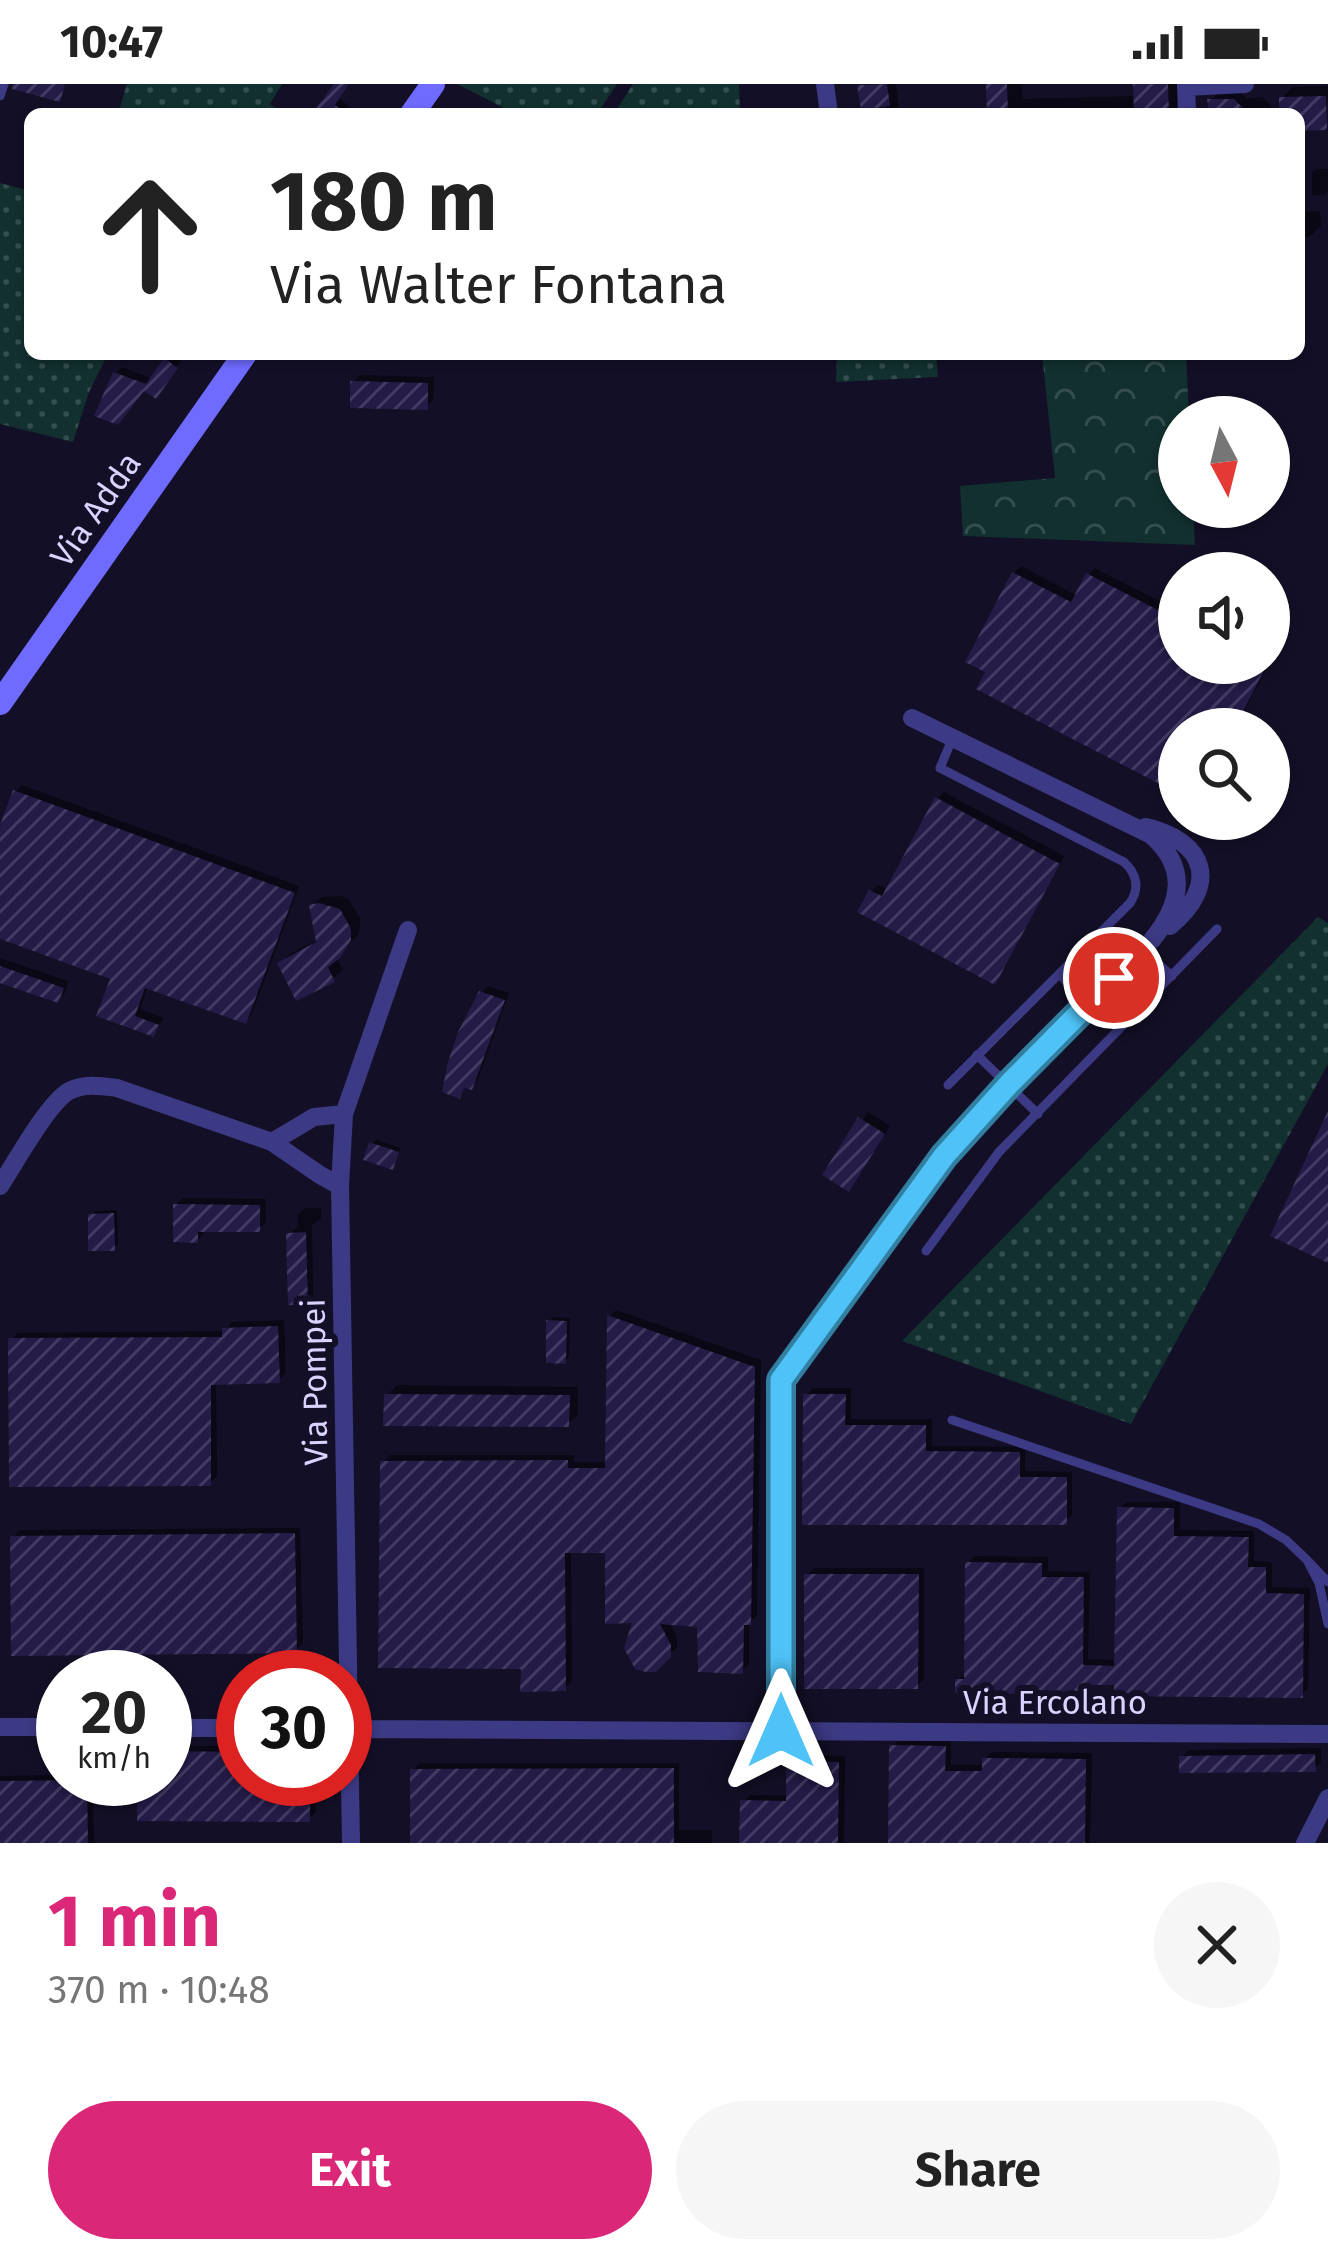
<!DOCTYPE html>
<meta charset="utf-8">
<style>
:root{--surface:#fff;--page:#f6f6f6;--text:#222;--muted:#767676;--accent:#db2777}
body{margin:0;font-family:"Fira Sans",sans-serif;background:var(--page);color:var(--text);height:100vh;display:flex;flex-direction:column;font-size:45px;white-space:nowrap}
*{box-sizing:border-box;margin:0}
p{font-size:39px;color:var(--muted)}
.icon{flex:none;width:66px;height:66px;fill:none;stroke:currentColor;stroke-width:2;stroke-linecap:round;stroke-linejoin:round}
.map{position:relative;height:1759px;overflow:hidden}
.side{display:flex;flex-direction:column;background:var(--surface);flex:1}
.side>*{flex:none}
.guide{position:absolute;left:24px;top:24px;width:1281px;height:252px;border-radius:18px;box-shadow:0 3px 9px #0004;background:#fff;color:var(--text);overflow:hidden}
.needle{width:78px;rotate:173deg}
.controls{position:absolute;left:1158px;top:312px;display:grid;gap:24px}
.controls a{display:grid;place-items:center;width:132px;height:132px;border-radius:50%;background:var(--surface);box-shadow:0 3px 9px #0004;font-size:60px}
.speed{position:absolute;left:36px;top:1566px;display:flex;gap:24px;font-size:60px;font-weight:700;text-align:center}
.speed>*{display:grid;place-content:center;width:156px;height:156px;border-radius:50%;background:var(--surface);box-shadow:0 3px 9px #0004;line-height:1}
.speed small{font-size:30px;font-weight:400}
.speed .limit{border:18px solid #d22;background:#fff;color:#111}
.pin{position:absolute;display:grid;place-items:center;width:102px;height:102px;color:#fff;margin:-51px;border:6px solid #fff;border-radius:50%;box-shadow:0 3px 12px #0007}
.me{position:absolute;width:132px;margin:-66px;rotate:0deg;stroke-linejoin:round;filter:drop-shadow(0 0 9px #0008)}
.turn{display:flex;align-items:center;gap:42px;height:252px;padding:0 48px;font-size:54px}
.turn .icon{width:156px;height:156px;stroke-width:2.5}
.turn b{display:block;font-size:84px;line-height:102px}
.round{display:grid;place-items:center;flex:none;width:126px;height:126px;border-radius:63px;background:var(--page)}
.headline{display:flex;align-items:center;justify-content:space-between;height:204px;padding:0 48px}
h1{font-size:72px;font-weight:700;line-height:90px;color:var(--accent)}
.primary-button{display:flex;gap:24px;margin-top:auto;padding:24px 48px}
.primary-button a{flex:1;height:138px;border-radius:72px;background:var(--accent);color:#fff;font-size:48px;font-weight:700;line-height:138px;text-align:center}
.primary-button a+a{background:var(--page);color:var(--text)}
.status{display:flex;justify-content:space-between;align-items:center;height:84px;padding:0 60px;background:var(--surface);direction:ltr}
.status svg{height:33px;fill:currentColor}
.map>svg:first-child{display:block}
.grass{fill:url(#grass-dots)}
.park{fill:url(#park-crowns)}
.shadow{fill:#0007}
.building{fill:url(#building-hatch)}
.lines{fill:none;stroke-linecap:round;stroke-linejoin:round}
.service{stroke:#3d3a85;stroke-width:9}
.minor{stroke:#3d3a85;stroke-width:18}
.secondary{stroke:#6f6bff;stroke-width:24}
.route-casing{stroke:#337fa1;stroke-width:30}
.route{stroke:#4fc3f7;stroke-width:21}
.labels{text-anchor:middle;stroke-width:12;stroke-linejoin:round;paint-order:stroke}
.street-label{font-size:33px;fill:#d9d4ff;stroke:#130f26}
</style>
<div class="status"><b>10:47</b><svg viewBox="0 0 49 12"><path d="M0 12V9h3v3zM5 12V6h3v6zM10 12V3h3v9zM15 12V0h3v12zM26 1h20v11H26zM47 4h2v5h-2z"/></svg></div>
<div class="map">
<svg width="1328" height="1759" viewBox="0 0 1328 1759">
<defs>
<pattern id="grass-dots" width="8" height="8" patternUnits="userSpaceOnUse" patternTransform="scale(3)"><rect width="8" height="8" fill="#12302f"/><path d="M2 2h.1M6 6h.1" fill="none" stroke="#344d4e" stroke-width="1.8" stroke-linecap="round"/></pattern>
<pattern id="park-crowns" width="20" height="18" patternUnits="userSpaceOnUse" patternTransform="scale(3)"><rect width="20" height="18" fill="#12302f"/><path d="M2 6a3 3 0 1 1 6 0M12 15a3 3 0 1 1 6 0" fill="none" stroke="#344d4e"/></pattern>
<pattern id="building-hatch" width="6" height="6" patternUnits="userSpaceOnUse" patternTransform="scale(3)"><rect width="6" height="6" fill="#241b47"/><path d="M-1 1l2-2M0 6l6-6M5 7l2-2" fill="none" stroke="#433b63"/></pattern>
</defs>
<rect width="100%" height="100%" fill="#130f26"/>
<path class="grass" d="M127,0H282L270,20L285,30H118Z
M457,0H617L597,30H516Z
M633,0H739L740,30H614Z
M0,99L30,107V270H108L89,308L73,358L0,340Z
M837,270H936L938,293L836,298Z
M1318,833L1328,839V980L1131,1340L902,1257Z"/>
<path class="park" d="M1042,270H1186L1189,333H1179V423H1193L1195,461L963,452L960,402L1055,394Z"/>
<path class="shadow" d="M337,0H348L338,14L360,30H320Z
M863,0H896L899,25L905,24L906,30H864L860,2Z
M989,0H1022V15L1136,12V0H1183L1184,30H990Z
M1328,2L1326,43L1299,44V30H1282V14L1293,3Z
M1241,9L1247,15L1263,13L1273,24L1268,30H1212L1210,17L1217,10Z
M1316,85H1328V107L1324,111H1312V89Z
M1320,127L1321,142L1309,153H1303L1306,197L1299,204V128Z
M172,271L181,277L161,305L116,289L122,283L153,295Z
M360,291L434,293L433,316L426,323L353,298Z
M1021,482L1078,512L1088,491L1095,484L1179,527V579H1269V573L1272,574L1235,645H1179V706L989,587L1014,489Z
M22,701L299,802L252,930L246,937L148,902L140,925L164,934L154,949L100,930L113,893L0,852V743L15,708Z
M944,708L1064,772L1001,890L994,897L871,808L878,801L888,806L937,715Z
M341,812L349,816L360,834V844L357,852L336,872L343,886L333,895L280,880L290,870L319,855L312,822L322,813Z
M0,874L68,897L65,909L58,916L0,896Z
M488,902L509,909L478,995L471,1002L467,1001L459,1012L481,909Z
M868,1028L890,1042L856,1097L826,1090Z
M376,1056L401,1064L393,1082L372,1060Z
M183,1114L266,1115V1138L259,1145H204V1149L197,1156L176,1121Z
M305,1124H321V1134L312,1141L313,1211L306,1218L289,1150L298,1143V1131Z
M117,1126L118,1160L114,1164L91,1131L95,1127Z
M616,1226L761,1276L757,1531L749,1539V1580L742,1587L700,1541L669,1538L677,1553V1563L655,1585L609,1466H571L572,1597L565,1604L524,1582L383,1378L390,1371H574V1378H608L610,1232Z
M553,1233L570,1234L569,1273L565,1277L549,1237Z
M284,1236L286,1289L279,1296L216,1298L217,1392L210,1399L11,1256L18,1249L225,1247L232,1238Z
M397,1301L578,1303V1331L568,1340L387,1311Z
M813,1304H851V1335H932V1362L1025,1363V1387L1072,1388V1431L1066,1438H805L806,1311Z
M1127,1418H1180V1446L1254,1447V1477L1272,1478V1503L1310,1504L1308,1604L1301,1611L1117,1598L1086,1601L1079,1608L958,1596L967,1588L968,1479L975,1472L1048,1473V1487L1090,1488L1088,1575L1117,1576L1120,1424Z
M300,1444L303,1559L296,1566L13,1453L20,1446Z
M814,1484H924V1595L917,1602L807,1491Z
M899,1656H951V1681H985V1675L992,1668L1092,1669L1090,1759H891L892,1663Z
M165,1662H243V1695H316V1728L309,1735L140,1695H165Z
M1321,1664V1678L1314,1685L1182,1673L1189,1666Z
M796,1671L845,1672L844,1759H742L743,1718L750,1711H789V1678Z
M420,1679H679V1746H712V1759H730H413V1686Z
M63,1691V1695H93L94,1759H0V1692Z"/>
<path class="building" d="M13,0H65L60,18L12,5Z
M334,0H349L335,21L347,30H312Z
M887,0L890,22L861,26L857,1Z
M986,0H1007L1008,30H987Z
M1133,0H1168L1169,30H1134Z
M1326,12L1327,46L1299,47V30H1279V13Z
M1207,15H1234L1249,30H1209Z
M164,274L178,284L156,315L144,307L118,341L94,332L113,288L146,300Z
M350,297L428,299V326L350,324Z
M1012,488L1071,518L1086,489L1179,537V579H1268L1234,645H1179V710L976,605L985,588L965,578Z
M13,706L295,809L246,940L145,904L135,932L159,941L154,953L96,932L110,895L0,855V741Z
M935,713L1060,780L995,901L857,828L869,806L882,812Z
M319,819L340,825L351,845V856L340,874L328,883L335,898L296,917L277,879L316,858L309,821Z
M0,882L64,904L58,919L0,899Z
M479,907L505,916L472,1006L464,1004L460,1015L442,1008L448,978L458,948Z
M1328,1027V1179L1270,1152Z
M858,1033L885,1050L849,1108L822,1091Z
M369,1058L399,1068L393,1086L363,1076Z
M173,1120L260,1121V1148H198V1159L173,1158Z
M114,1129L115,1167H88V1130Z
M306,1148L308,1221H288L286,1149Z
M607,1231L755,1283L751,1541H744L743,1590L698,1588L697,1543L660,1540L671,1561V1573L656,1588H646L635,1585L624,1564L632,1539L605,1540V1469H565L566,1607L520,1608L521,1585L378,1584L380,1377L568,1376V1384H605Z
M546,1236L567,1237L566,1280L546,1279Z
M278,1242L280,1299L211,1301V1402L9,1403L8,1254L222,1253V1244Z
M384,1310L570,1311L569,1343L383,1342Z
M803,1310H846L845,1341H926V1367L1020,1368V1393H1067V1441H802Z
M1117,1423L1174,1424V1452L1249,1453L1248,1483H1266V1509L1304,1510L1303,1614L1114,1612V1601H1081V1611L955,1609V1595H964L965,1478L1042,1479V1493H1084L1083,1581L1114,1582Z
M295,1449L297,1569L11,1572L10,1452Z
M804,1490H919L918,1605H804Z
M889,1661L946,1662L945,1687H982V1674L1086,1675L1085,1759H888Z
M165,1667L243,1668V1695H310V1738L137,1737V1695H165Z
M1315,1670L1316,1688L1179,1689V1672Z
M786,1677L839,1678L838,1759H739L740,1716L786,1717Z
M674,1684V1759H410V1685Z
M87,1696L88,1759H0V1697Z"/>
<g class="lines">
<path class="service" d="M0,12L4,0
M1142,866L1172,892
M1060,890L1087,922
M977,971L1038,1030
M948,1001L1130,819C1140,804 1137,790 1124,778L940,684L953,653
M926,1167L999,1068L1217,845
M952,1336L1259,1440L1286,1456L1307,1476
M1328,1498L1307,1476L1319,1499L1328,1540"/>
<path class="minor" d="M825,0L829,30
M1186,0L1187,30
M1186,3L1245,0
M1146,743C1206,757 1220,801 1170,842
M272,1058L314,1033L344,1030
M0,1102C15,1079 48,1019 69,1007C84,999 102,1002 117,1004L272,1058L320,1091L340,1102
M0,1643H63
M165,1644H243
M345,1645L1328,1650
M781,1647V1296L944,1072L1009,1000L1152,856C1181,820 1189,784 1151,751L912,634
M351,1759L340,1102L344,1030L408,846
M1305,1759L1328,1714"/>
<path class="secondary" d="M412,30L433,0
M0,619L245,270"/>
</g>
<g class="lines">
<g class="route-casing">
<path id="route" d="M781,1647V1296L944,1072L1009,1000L1114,894"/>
</g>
<use href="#route" class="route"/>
</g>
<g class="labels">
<g class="street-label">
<text transform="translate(95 425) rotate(-55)" y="12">Via Adda</text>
<text transform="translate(314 1298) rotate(-91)" y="12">Via Pompei</text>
<text x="1055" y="1630">Via Ercolano</text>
</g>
</g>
</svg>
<div class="controls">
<a><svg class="needle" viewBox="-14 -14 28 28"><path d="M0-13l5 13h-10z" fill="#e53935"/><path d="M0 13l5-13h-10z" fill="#767676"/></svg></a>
<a><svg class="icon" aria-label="sound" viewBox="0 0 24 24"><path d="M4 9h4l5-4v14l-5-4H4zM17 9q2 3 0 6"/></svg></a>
<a><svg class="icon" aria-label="search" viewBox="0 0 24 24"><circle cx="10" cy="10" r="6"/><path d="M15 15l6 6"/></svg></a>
</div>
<div class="speed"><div>20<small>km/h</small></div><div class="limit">30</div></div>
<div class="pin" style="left:1114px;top:894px;background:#d93025"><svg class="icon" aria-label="arrive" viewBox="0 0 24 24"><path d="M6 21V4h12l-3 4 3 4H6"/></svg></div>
<svg class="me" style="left:781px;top:1647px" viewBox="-20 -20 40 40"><path d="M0-17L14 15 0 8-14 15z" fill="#4fc3f7" stroke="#fff" stroke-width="4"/></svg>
<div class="guide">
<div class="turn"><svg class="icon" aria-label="ahead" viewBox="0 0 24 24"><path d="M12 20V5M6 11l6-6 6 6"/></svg><div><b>180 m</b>Via Walter Fontana</div></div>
</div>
</div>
<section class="side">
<div class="headline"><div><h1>1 min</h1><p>370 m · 10:48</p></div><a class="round"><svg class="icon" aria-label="close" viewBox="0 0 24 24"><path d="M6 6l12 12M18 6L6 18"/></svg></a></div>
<div class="primary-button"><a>Exit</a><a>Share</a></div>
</section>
